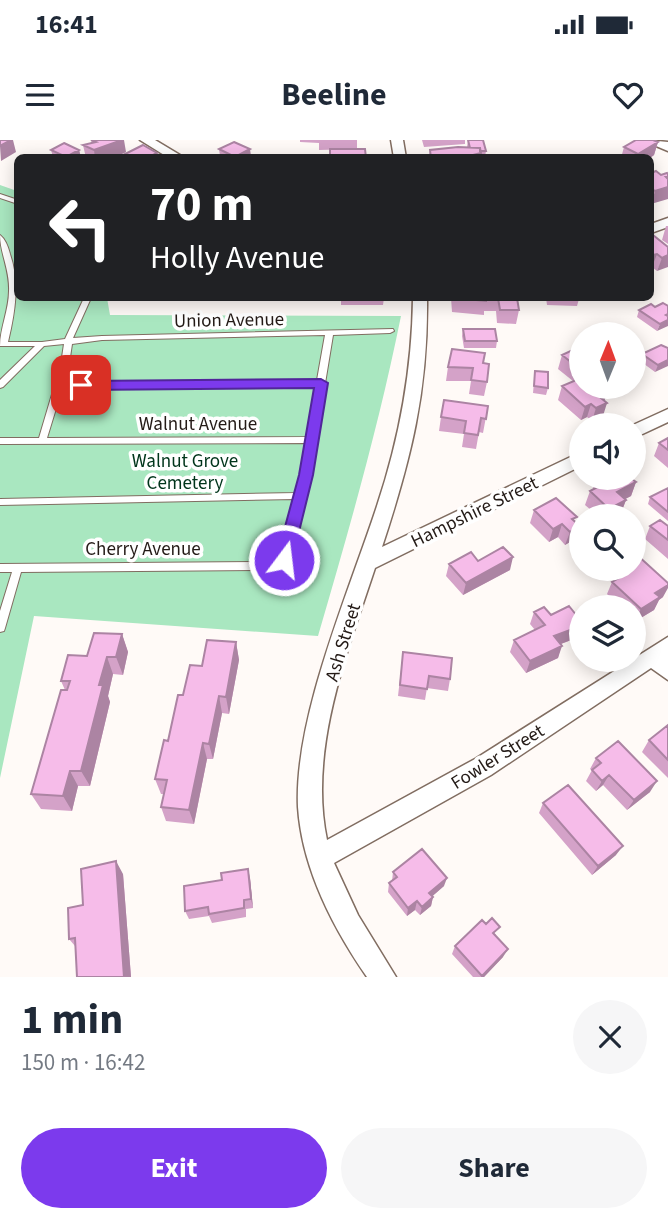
<!DOCTYPE html>
<meta charset="utf-8">
<style>
:root{--surface:#fff;--page:#f6f6f7;--text:#1f2937;--muted:#747a83;--accent:#7c3aed}
body{margin:0;font-family:"Source Sans 3",sans-serif;background:var(--page);color:var(--text);height:100vh;display:flex;flex-direction:column;font-size:26px;white-space:nowrap}
*{box-sizing:border-box;margin:0}
p{font-size:23px;color:var(--muted)}
.icon{flex:none;width:38px;height:38px;fill:none;stroke:currentColor;stroke-width:2;stroke-linecap:round;stroke-linejoin:round}
.map{position:relative;height:837px;overflow:hidden}
.side{display:flex;flex-direction:column;background:var(--surface);flex:1}
.side>*{flex:none}
.top-card{position:absolute;left:14px;top:14px;width:640px;height:147px;border-radius:10px;box-shadow:0 4px 18px #0003;background:#202124;color:#fff;overflow:hidden}
.needle{width:46px;rotate:1deg}
.controls{position:absolute;left:569px;top:182px;display:grid;gap:14px}
.controls a{display:grid;place-items:center;width:77px;height:77px;border-radius:50%;background:var(--surface);box-shadow:0 4px 18px #0003;font-size:35px}
.pin{position:absolute;display:grid;place-items:center;width:60px;height:60px;color:#fff;margin:-30px;border-radius:14px;box-shadow:0 4px 10px #0006}
.me{position:absolute;width:77px;margin:-38px;rotate:15deg;stroke-linejoin:round;filter:drop-shadow(0 0 5px #0008)}
.turn{display:flex;align-items:center;gap:24px;height:147px;padding:0 21px;font-size:32px}
.turn .icon{width:91px;height:91px;stroke-width:2.5}
.turn b{display:block;font-size:49px;line-height:60px}
.round{display:grid;place-items:center;flex:none;width:74px;height:74px;border-radius:37px;background:var(--page)}
.head{display:flex;align-items:center;justify-content:space-between;height:119px;padding:0 21px}
h1{font-size:42px;font-weight:700;line-height:52px}
.button{display:flex;gap:14px;margin-top:auto;padding:14px 21px}
.button a{flex:1;height:80px;border-radius:42px;background:var(--accent);color:#fff;font-size:28px;font-weight:700;line-height:80px;text-align:center}
.button a+a{background:var(--page);color:var(--text)}
.status{display:flex;justify-content:space-between;align-items:center;height:49px;padding:0 35px;background:var(--surface);direction:ltr}
.status svg{height:19px;fill:currentColor}
header{display:flex;justify-content:space-between;align-items:center;height:91px;padding:0 21px;background:var(--surface);font-size:32px;font-weight:700}
.map>svg:first-child{display:block}
.green{fill:#a9e7c0}
.lines{fill:none;stroke-linecap:round;stroke-linejoin:round}
.lane-casing{stroke:#816d61;stroke-width:2}
.street-casing{stroke:#816d61;stroke-width:3}
.lane{fill:#fff;fill-rule:evenodd}
.street{fill:#fff;fill-rule:evenodd}
.wall{fill:#d4a2c8}
.shaded-wall{fill:#ac84a3}
.building{fill:#f6bce9;stroke:#ac84a3;stroke-width:2}
.route{fill:#7c3aed;stroke:#51269a;stroke-width:2}
.labels{text-anchor:middle;stroke-width:7;stroke-linejoin:round;paint-order:stroke}
.street-label{font-size:19px;fill:#241b17;stroke:#fff}
.park-label{font-size:19px;fill:#00351b;stroke:#fff}
</style>
<div class="status"><b>16:41</b><svg viewBox="0 0 49 12"><path d="M0 12V9h3v3zM5 12V6h3v6zM10 12V3h3v9zM15 12V0h3v12zM26 1h20v11H26zM47 4h2v5h-2z"/></svg></div>
<header><svg class="icon" aria-label="menu" viewBox="0 0 24 24"><path d="M4 6h16M4 12h16M4 18h16"/></svg>Beeline<svg class="icon" aria-label="heart" viewBox="0 0 24 24"><path d="M12 20l-8-8c-3-5 5-10 8-4 3-6 11-1 8 4z"/></svg></header>
<div class="map">
<svg width="668" height="837" viewBox="0 0 668 837">
<rect width="100%" height="100%" fill="#fffaf7"/>
<path class="green" d="M0,45L17,51L18,158H107L110,175L401,176C379,285 349,390 318,496L34,476L0,638Z"/>
<g class="lines">
<g class="lane-casing">
<path id="lane" d="M0,54L18,60V64L0,58Z
M0,95C5,99 8,106 10,114C20,143 15,172 8,202H42L65,199L84,158H91L73,198L102,196L393,189L394,191L390,193L333,195L316,298L317,300L316,302L310,335L285,426L267,430L21,432L5,488L4,491L0,492V471L12,432H0V424L267,422L278,420L295,359L0,365V359L297,353L302,335L307,303L0,304V298H39L61,224L64,204L44,206L3,247L0,248V240L35,206H0C0,188 9,170 9,151C10,130 0,113 0,95ZM325,195L317,240L63,243L69,224L72,204L102,200ZM316,246L308,297L47,298L62,249Z"/>
</g>
<g class="street-casing">
<path id="street" d="M140,0H155L185,18H169Z
M391,0H403L406,18H394Z
M647,0L668,2V11L649,3Z
M668,78V87L651,93V84Z
M413,158H427C428,252 411,319 382,407L581,312V326L375,428C347,513 308,610 327,700L475,619L668,497V540L651,528L491,635L334,723L358,775L396,837H367C333,788 302,728 298,667C294,577 349,452 377,366C400,297 412,230 413,158Z
M668,269V282L634,298L633,285Z"/>
</g>
<use href="#lane" class="lane"/>
<use href="#street" class="street"/>
</g>
<path class="wall" d="M91,0L126,12L113,18H86L83,5L92,3Z
M300,0H357V9L319,10V3L300,2Z
M422,0H465V4L424,7Z
M468,0L486,11L485,17L429,18L430,10L467,7Z
M658,2L654,15L650,18H621L624,7Z
M219,9L251,16L248,18H223L220,16Z
M51,10H79L81,17L54,18L53,17Z
M651,33L661,35L651,64Z
M666,86H668V104L662,100Z
M651,96L668,107L657,131L652,127L651,128Z
M341,158H384L383,165H341Z
M451,158H517L519,170L516,184L497,183L496,171H484V175L452,172Z
M546,158H579V159L577,166L547,165Z
M668,166L657,191L637,177L639,170L655,167Z
M463,189L497,201L496,208H464L462,196Z
M581,208V247L600,248L599,250L604,260L603,276L592,281L587,277L581,280L558,260L562,246L573,241L558,229L562,215Z
M668,208L655,232L640,221L642,214Z
M483,223L487,242L484,256L469,254L471,241H446L448,227Z
M535,231L548,248L546,255L533,253Z
M488,266L483,293L479,292L476,309L462,307L464,294L439,291L441,277Z
M668,298V328L654,316L659,303Z
M597,338H630L636,342L631,356L625,359L626,360L621,373L615,376H598L585,365L590,351L594,349L593,348Z
M668,348V381L648,364L650,357Z
M534,370L575,381V399L565,405L558,397L549,402L530,383Z
M650,386H668V419L645,399Z
M478,421L510,430L463,455L446,436L449,424Z
M618,429H634L663,457L659,460L654,470L634,482V467H620L607,454L612,442L618,438L615,436Z
M534,472L581,481V493L579,497L561,504L558,518L526,533L510,512L514,500L535,490L530,484Z
M122,494L128,512L123,535L113,534L108,556L110,562L90,646H78L72,671L41,669L31,654L65,550L61,541L87,516Z
M236,502L239,520L229,574L222,573L213,619H207L194,684L166,681L161,667L164,654H161L155,639L183,555L202,526Z
M403,512L450,539L448,551L427,548L425,560L398,556Z
M668,585V638L642,612L649,600Z
M596,618L650,652L627,670L603,645L596,651L586,641L592,630L590,629Z
M543,663L616,715L592,735L539,673Z
M393,732L444,746L432,756L433,757L431,766L420,775L415,770L407,776L388,752L389,743L392,741Z
M123,734L131,837H77L75,806L69,799L83,765Z
M250,738L253,768L246,769V777L212,783L209,776L189,779L185,771Z
M486,784L496,795L495,796L503,817L484,837H473L452,814L455,806Z"/>
<path class="shaded-wall" d="M11,0H13L16,12L1,21L0,6Z
M122,0H124L126,12L113,18H95L94,10Z
M658,2L654,15L650,18H637L638,14Z
M250,9L251,16L248,18H235Z
M79,10L81,17L66,18Z
M157,13L158,18H147Z
M481,13L480,18H473V15Z
M666,37H668V59L651,64L655,51Z
M657,114L652,127L651,128V121L653,115Z
M668,115V127L657,131L662,118Z
M668,180V186L657,191L660,184Z
M668,220V226L655,232L658,225Z
M606,256L603,265L607,263L603,276L592,281L596,268L601,258Z
M591,264L587,277L581,280L585,267Z
M636,342L631,356L612,366L617,352Z
M626,360L621,373L615,376H607L609,369Z
M562,384L558,397L549,402L553,389Z
M580,386L575,399L565,405L570,392Z
M513,417L510,430L463,455L466,443Z
M668,445V448L663,457L659,460L654,470L634,482L641,469L655,453Z
M581,486V493L579,497L550,508L554,496Z
M122,494L128,512L123,535L116,517Z
M236,502L239,520L229,574L226,557Z
M562,506L558,518L526,533L530,521Z
M107,517L113,534L108,556L110,562L90,646L81,631L99,545Z
M219,556L222,573L213,619L209,604Z
M203,603L207,619L194,684L189,670Z
M70,631L78,646L72,671L63,656Z
M609,635L603,645L596,651L602,641Z
M657,641L650,652L627,670L634,660Z
M623,706L616,715L592,735L598,726Z
M116,721L123,734L131,837H124Z
M248,729L250,738L253,768L251,759Z
M447,738L444,746L427,761L429,753Z
M433,757L431,766L420,775L422,767Z
M417,761L415,770L407,776L408,768Z
M508,809L503,817L484,837H481Z"/>
<path class="building" d="M0,0H11L0,6Z
M91,0H122L94,10L83,5L96,2Z
M468,0H483L486,11H480V8H470Z
M636,0H653L658,2L638,14L624,7Z
M234,2L250,9L235,17L219,9Z
M64,3L79,10L66,17L51,10Z
M143,5L157,13L147,18H129L123,15Z
M458,7L480,8L481,13L473,15H455V18H431L430,10Z
M330,9H365L366,18H330Z
M656,31L661,35L667,33L668,34V37H666L668,39V47L655,51L651,49V33Z
M653,95L668,107V115L662,118L657,114L653,115L651,113V96Z
M454,158H517L519,170H500L498,158H486V161Z
M663,163L668,166V174L666,175L668,176V180L660,184L639,170L651,164L655,167Z
M463,189H495L497,201H465Z
M661,205L668,208V220L658,225L642,214Z
M579,207L581,208V230L562,215Z
M452,209L485,213L483,223L489,224L487,242L471,240L473,228L448,227Z
M535,231L548,232V248L534,246Z
M581,238V247H599L600,248L598,249L606,256L601,258L607,263L596,268L591,264L585,267L562,246Z
M444,260L488,266L486,279L481,278L478,295L464,293L466,281L441,277Z
M668,298V310L659,303Z
M601,338H630L636,342L617,352L626,360L609,369L590,351L607,342Z
M668,348V372L650,357Z
M556,358L577,377L572,379L580,386L570,392L562,384L553,389L534,370Z
M660,380L668,386V400L650,386Z
M503,407L513,417L466,443L449,424L471,412L478,421Z
M636,414L668,443V445L655,453L660,457L641,469L612,442L629,432L626,429H634V415Z
M569,466L581,481V486L554,496L562,506L530,521L514,500L545,485L534,472L544,467L551,475Z
M94,493L122,494L116,517H107L99,545H103L81,631H70L63,656L31,654L61,550H67L70,541H61L68,515L87,516Z
M207,500L236,502L226,557L219,556L209,604L203,603L189,670L161,667L167,640L155,639L164,600L168,601L178,555H183L190,525L202,526Z
M403,512L452,518L450,539L429,536L427,549L400,545Z
M668,585V620L649,600Z
M618,601L657,641L634,660L609,635L602,641L592,630L601,623L596,618Z
M568,645L623,706L598,726L543,663Z
M422,709L447,738L429,753L433,757L422,767L417,761L408,768L389,743L397,737L393,732Z
M116,721L124,837H77L75,798L69,799L68,768L83,765L81,729Z
M248,729L251,759L244,760V768L209,774L208,767L185,771L184,746L222,740L221,733Z
M492,778L500,787L493,793L508,809L482,836L455,806L482,780L486,784Z"/>
<path class="route" d="M321,239L328,243L313,335L292,420L284,426L276,420L299,335L314,248L81,250L74,245L81,241Z"/>
<g class="labels">
<g class="street-label">
<text transform="translate(229 179) rotate(-1)" y="7">Union Avenue</text>
<text x="198" y="290">Walnut Avenue</text>
<text transform="translate(474 371) rotate(-26)" y="7">Hampshire Street</text>
<text x="143" y="415">Cherry Avenue</text>
<text transform="translate(342 502) rotate(-73)" y="7">Ash Street</text>
<text transform="translate(497 616) rotate(-32)" y="7">Fowler Street</text>
</g>
<g class="park-label">
<text x="185" y="327">Walnut Grove<tspan x="185" dy="22">Cemetery</tspan></text>
</g>
</g>
</svg>
<div class="controls">
<a><svg class="needle" viewBox="-14 -14 28 28"><path d="M0-13l5 13h-10z" fill="#e53935"/><path d="M0 13l5-13h-10z" fill="#747a83"/></svg></a>
<a><svg class="icon" aria-label="sound" viewBox="0 0 24 24"><path d="M4 9h4l5-4v14l-5-4H4zM17 9q2 3 0 6"/></svg></a>
<a><svg class="icon" aria-label="search" viewBox="0 0 24 24"><circle cx="10" cy="10" r="6"/><path d="M15 15l6 6"/></svg></a>
<a><svg class="icon" aria-label="layers" viewBox="0 0 24 24"><path d="M12 4l9 5-9 5-9-5zM3 14l9 5 9-5"/></svg></a>
</div>
<div class="pin" style="left:81px;top:245px;background:#d93025"><svg class="icon" aria-label="arrive" viewBox="0 0 24 24"><path d="M6 21V4h12l-3 4 3 4H6"/></svg></div>
<svg class="me" style="left:284px;top:420px" viewBox="-20 -20 40 40"><circle r="17" fill="#7c3aed" stroke="#fff" stroke-width="3"/><path d="M0-11L8 9 0 5-8 9z" fill="#fff"/></svg>
<div class="top-card">
<div class="turn"><svg class="icon" aria-label="left" viewBox="0 0 24 24"><path d="M17 20v-9H6M10 6l-5 5 5 5"/></svg><div><b>70 m</b>Holly Avenue</div></div>
</div>
</div>
<section class="side">
<div class="head"><div><h1>1 min</h1><p>150 m · 16:42</p></div><a class="round"><svg class="icon" aria-label="close" viewBox="0 0 24 24"><path d="M6 6l12 12M18 6L6 18"/></svg></a></div>
<div class="button"><a>Exit</a><a>Share</a></div>
</section>
